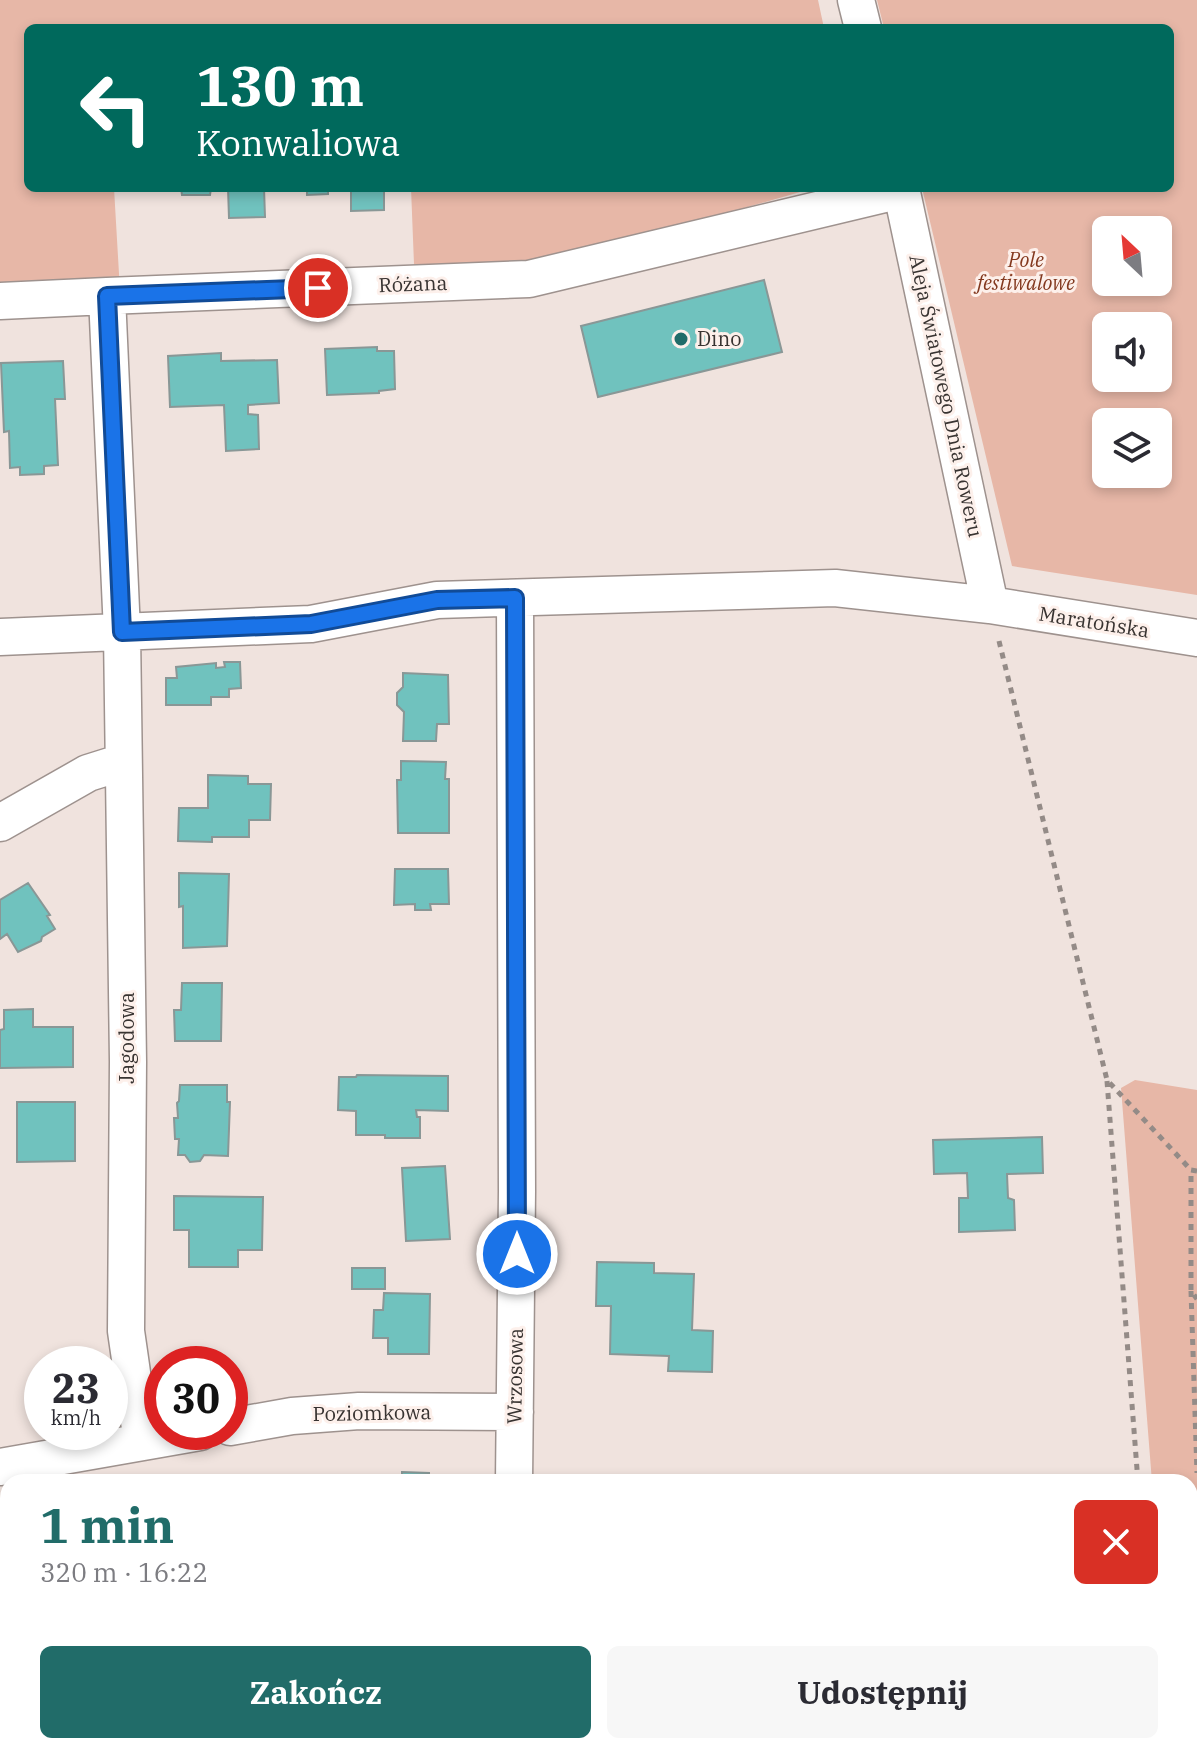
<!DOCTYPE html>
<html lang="pl">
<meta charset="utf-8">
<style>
:root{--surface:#fff;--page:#f7f7f7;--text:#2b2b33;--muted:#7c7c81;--accent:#216c69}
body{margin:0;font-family:"IBM Plex Serif",serif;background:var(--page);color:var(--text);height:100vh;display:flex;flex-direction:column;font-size:30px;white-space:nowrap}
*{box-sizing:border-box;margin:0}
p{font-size:26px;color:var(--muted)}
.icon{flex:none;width:44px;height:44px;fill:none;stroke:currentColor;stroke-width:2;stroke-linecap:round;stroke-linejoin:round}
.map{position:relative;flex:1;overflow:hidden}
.panel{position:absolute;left:0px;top:1474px;width:1198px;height:280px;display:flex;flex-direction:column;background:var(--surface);border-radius:24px 24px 0 0;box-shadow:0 4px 12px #0003}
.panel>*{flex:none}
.banner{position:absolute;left:24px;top:24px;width:1150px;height:168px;border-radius:12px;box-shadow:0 4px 12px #0003;background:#00695c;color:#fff;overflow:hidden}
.needle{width:52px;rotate:334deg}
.controls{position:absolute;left:1092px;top:216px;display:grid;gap:16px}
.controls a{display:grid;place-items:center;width:80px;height:80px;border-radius:12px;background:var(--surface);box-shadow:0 4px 12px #0003;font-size:40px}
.speed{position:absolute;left:24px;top:1346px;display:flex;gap:16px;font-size:40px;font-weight:700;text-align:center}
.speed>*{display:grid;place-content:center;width:104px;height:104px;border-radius:50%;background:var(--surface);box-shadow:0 4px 12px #0003;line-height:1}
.speed small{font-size:20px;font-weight:400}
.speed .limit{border:12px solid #d22;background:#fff;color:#111}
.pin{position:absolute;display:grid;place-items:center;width:68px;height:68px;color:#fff;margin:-34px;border:4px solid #fff;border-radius:50%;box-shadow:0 2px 8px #0007}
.me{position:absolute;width:88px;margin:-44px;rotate:0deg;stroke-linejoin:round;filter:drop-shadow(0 0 6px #0008)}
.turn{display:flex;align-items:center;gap:28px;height:168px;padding:0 40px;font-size:36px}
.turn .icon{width:104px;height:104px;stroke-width:2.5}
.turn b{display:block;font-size:56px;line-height:68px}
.round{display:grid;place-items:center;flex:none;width:84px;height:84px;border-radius:12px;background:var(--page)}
.head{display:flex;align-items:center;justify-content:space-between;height:136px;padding:0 40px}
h1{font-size:48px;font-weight:700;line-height:60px;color:var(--accent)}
.button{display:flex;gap:16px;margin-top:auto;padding:16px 40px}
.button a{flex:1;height:92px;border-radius:12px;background:var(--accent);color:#fff;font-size:32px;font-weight:700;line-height:92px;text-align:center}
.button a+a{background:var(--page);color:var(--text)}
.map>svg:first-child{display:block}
.green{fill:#e7b7a7;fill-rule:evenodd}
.building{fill:#70c2be;stroke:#899796;stroke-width:2}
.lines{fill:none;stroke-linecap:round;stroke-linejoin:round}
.street-casing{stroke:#9e928e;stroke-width:39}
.path{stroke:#948b87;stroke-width:5;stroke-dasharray:6 6;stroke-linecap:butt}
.street{stroke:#fff;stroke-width:36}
.route-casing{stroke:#114b97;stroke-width:20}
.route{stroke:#1a73e8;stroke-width:14}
.poi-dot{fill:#216c69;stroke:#fdf0eb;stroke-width:3}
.labels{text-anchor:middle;stroke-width:6;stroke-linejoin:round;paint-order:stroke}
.park-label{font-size:20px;font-style:italic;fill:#83381e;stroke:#fdf0eb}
.street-label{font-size:20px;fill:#383331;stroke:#fdf0eb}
.poi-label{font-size:20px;fill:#383331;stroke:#fdf0eb;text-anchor:start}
</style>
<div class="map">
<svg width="1197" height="1754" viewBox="0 0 1197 1754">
<rect width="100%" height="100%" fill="#f0e3de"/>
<path class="green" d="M0,0H818L824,28H28V188H114L121,308L0,319Z
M877,0H1197V595L1012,566L922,188H1170V28H884ZM1106,230H1158V282H1106ZM1106,326H1158V378H1106ZM1106,422H1158V474H1106Z
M411,188H814L490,281L414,264Z
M1135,1080L1197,1090V1607L1190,1606V1482H1152L1121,1088Z"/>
<path class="building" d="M181,188H225H211L210,195H182Z
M228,188H264L265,217L229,218Z
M307,188H328V194L307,195Z
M351,188H384V210L351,211Z
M764,280L782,352L598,397L581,326Z
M377,347V351H394L395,389L379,391V393L327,395L325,349Z
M221,353V361L277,360L279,403L248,405V414L258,415L259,449L226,451L224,405L170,407L168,356Z
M63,361L65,399H55L58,465L44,466V474L20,475V467L10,468L9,431L4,432L1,363Z
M224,662H240L241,688L229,689V697H211V705H166V678H177L176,667L216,663V668L225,667Z
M403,673L448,675L449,724H437L436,741H403L404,712L397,705V693L403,687Z
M401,761L446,762L445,779H449V833H398L397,780H401Z
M208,775L248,776V784H271L270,820H249V837H212V842L178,841L179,808H208Z
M395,869H448L449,904H430L431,910H415V904L394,905Z
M179,873L229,874L227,946L183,948V906L179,907Z
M28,883L50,915L47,916L55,929L42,937L41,941L18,952L7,934L0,939V900Z
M182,983H222L221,1041H175L174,1010H181Z
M33,1009V1027H73V1067L0,1068V1030L4,1029V1010Z
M357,1075L448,1076V1111L416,1110L417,1117H420V1138H385V1135H356V1111L338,1110L339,1077H356Z
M180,1085H227V1102H230L228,1156L204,1155L200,1161L190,1162L185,1155H178L179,1139H175L174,1118H178L177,1103L179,1101Z
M17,1102H75V1161L17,1162Z
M1042,1137L1043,1173L1007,1174L1008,1198L1014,1200L1015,1230L959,1232V1198H968L967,1173L934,1174L933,1140Z
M445,1166L450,1239L406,1241L402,1168Z
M174,1196L263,1197L262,1250H238V1267H189V1230H174Z
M597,1262L654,1263V1273L694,1274L692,1330L713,1331L712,1372L668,1371L669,1356L610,1354L611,1306H596Z
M352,1268H385V1289H352Z
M384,1293L430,1294L429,1354H388V1338H373L374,1310H383Z
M402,1472L429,1473V1478H451V1482H373V1478L402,1479Z
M324,1475L325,1482H261L260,1480Z
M4,1517H8V1599L0,1601V1528L5,1527Z
M8,1731V1746H64L66,1754H6L2,1732Z
M86,1746H166L168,1754H87Z
M210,1746H265L243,1749L244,1754H211Z"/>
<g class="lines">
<g class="street-casing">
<path id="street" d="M856,0L863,28
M901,188L990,605
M0,301L107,296
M0,637L311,624L437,600L835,588L990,605L1197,638
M0,823L88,773L123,762
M230,1427L292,1416L359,1411L515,1412
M142,1442L126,1331L128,1062L122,632L107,296L529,279L901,190
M0,1467L200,1432
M514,1482L517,1191L515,598
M511,1754V1746"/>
</g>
<path class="path" d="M999,641L1107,1080L1191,1170
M1107,1081L1138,1482
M1197,1171L1191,1170V1291L1197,1299
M1191,1291L1197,1473
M944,1754L947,1746"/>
<use href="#street" class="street"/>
</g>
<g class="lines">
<g class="route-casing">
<path id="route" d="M318,288L107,296L122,632L311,624L437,600L515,598L517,1254"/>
</g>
<use href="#route" class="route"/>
</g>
<circle class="poi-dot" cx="681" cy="339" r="8"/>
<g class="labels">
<g class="park-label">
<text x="1026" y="267">Pole<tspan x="1026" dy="23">festiwalowe</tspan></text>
</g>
<g class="street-label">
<text transform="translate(413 284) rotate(-2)" y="7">Różana</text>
<text transform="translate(946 396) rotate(78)" y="7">Aleja Światowego Dnia Roweru</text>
<text transform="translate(1094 622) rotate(9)" y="7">Maratońska</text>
<text transform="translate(127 1038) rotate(-90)" y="7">Jagodowa</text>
<text transform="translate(515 1376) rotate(-89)" y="7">Wrzosowa</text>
<text transform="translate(372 1413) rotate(-1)" y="7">Poziomkowa</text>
</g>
<g class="poi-label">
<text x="697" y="346">Dino</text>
</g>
</g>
</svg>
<div class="controls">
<a><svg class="needle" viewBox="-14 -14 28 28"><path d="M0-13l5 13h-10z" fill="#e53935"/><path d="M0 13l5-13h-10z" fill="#7c7c81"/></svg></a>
<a><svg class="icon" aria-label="sound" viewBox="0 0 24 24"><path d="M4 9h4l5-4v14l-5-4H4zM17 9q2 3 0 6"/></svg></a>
<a><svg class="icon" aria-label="layers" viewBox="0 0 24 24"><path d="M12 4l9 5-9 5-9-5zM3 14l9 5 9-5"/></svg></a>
</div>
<div class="speed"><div>23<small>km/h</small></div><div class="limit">30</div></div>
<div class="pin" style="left:318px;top:288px;background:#d93025"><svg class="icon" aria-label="arrive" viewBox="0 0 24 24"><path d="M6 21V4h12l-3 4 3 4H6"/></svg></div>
<svg class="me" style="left:517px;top:1254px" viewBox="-20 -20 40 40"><circle r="17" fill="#1a73e8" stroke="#fff" stroke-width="3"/><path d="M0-11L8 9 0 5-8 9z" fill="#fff"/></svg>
<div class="banner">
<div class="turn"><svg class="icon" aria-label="left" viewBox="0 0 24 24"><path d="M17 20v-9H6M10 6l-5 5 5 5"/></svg><div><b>130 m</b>Konwaliowa</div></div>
</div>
<section class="panel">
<div class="head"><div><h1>1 min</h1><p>320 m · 16:22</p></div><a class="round" style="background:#d93025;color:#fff"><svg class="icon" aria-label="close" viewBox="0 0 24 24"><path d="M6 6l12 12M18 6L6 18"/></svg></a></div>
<div class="button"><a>Zakończ</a><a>Udostępnij</a></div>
</section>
</div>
